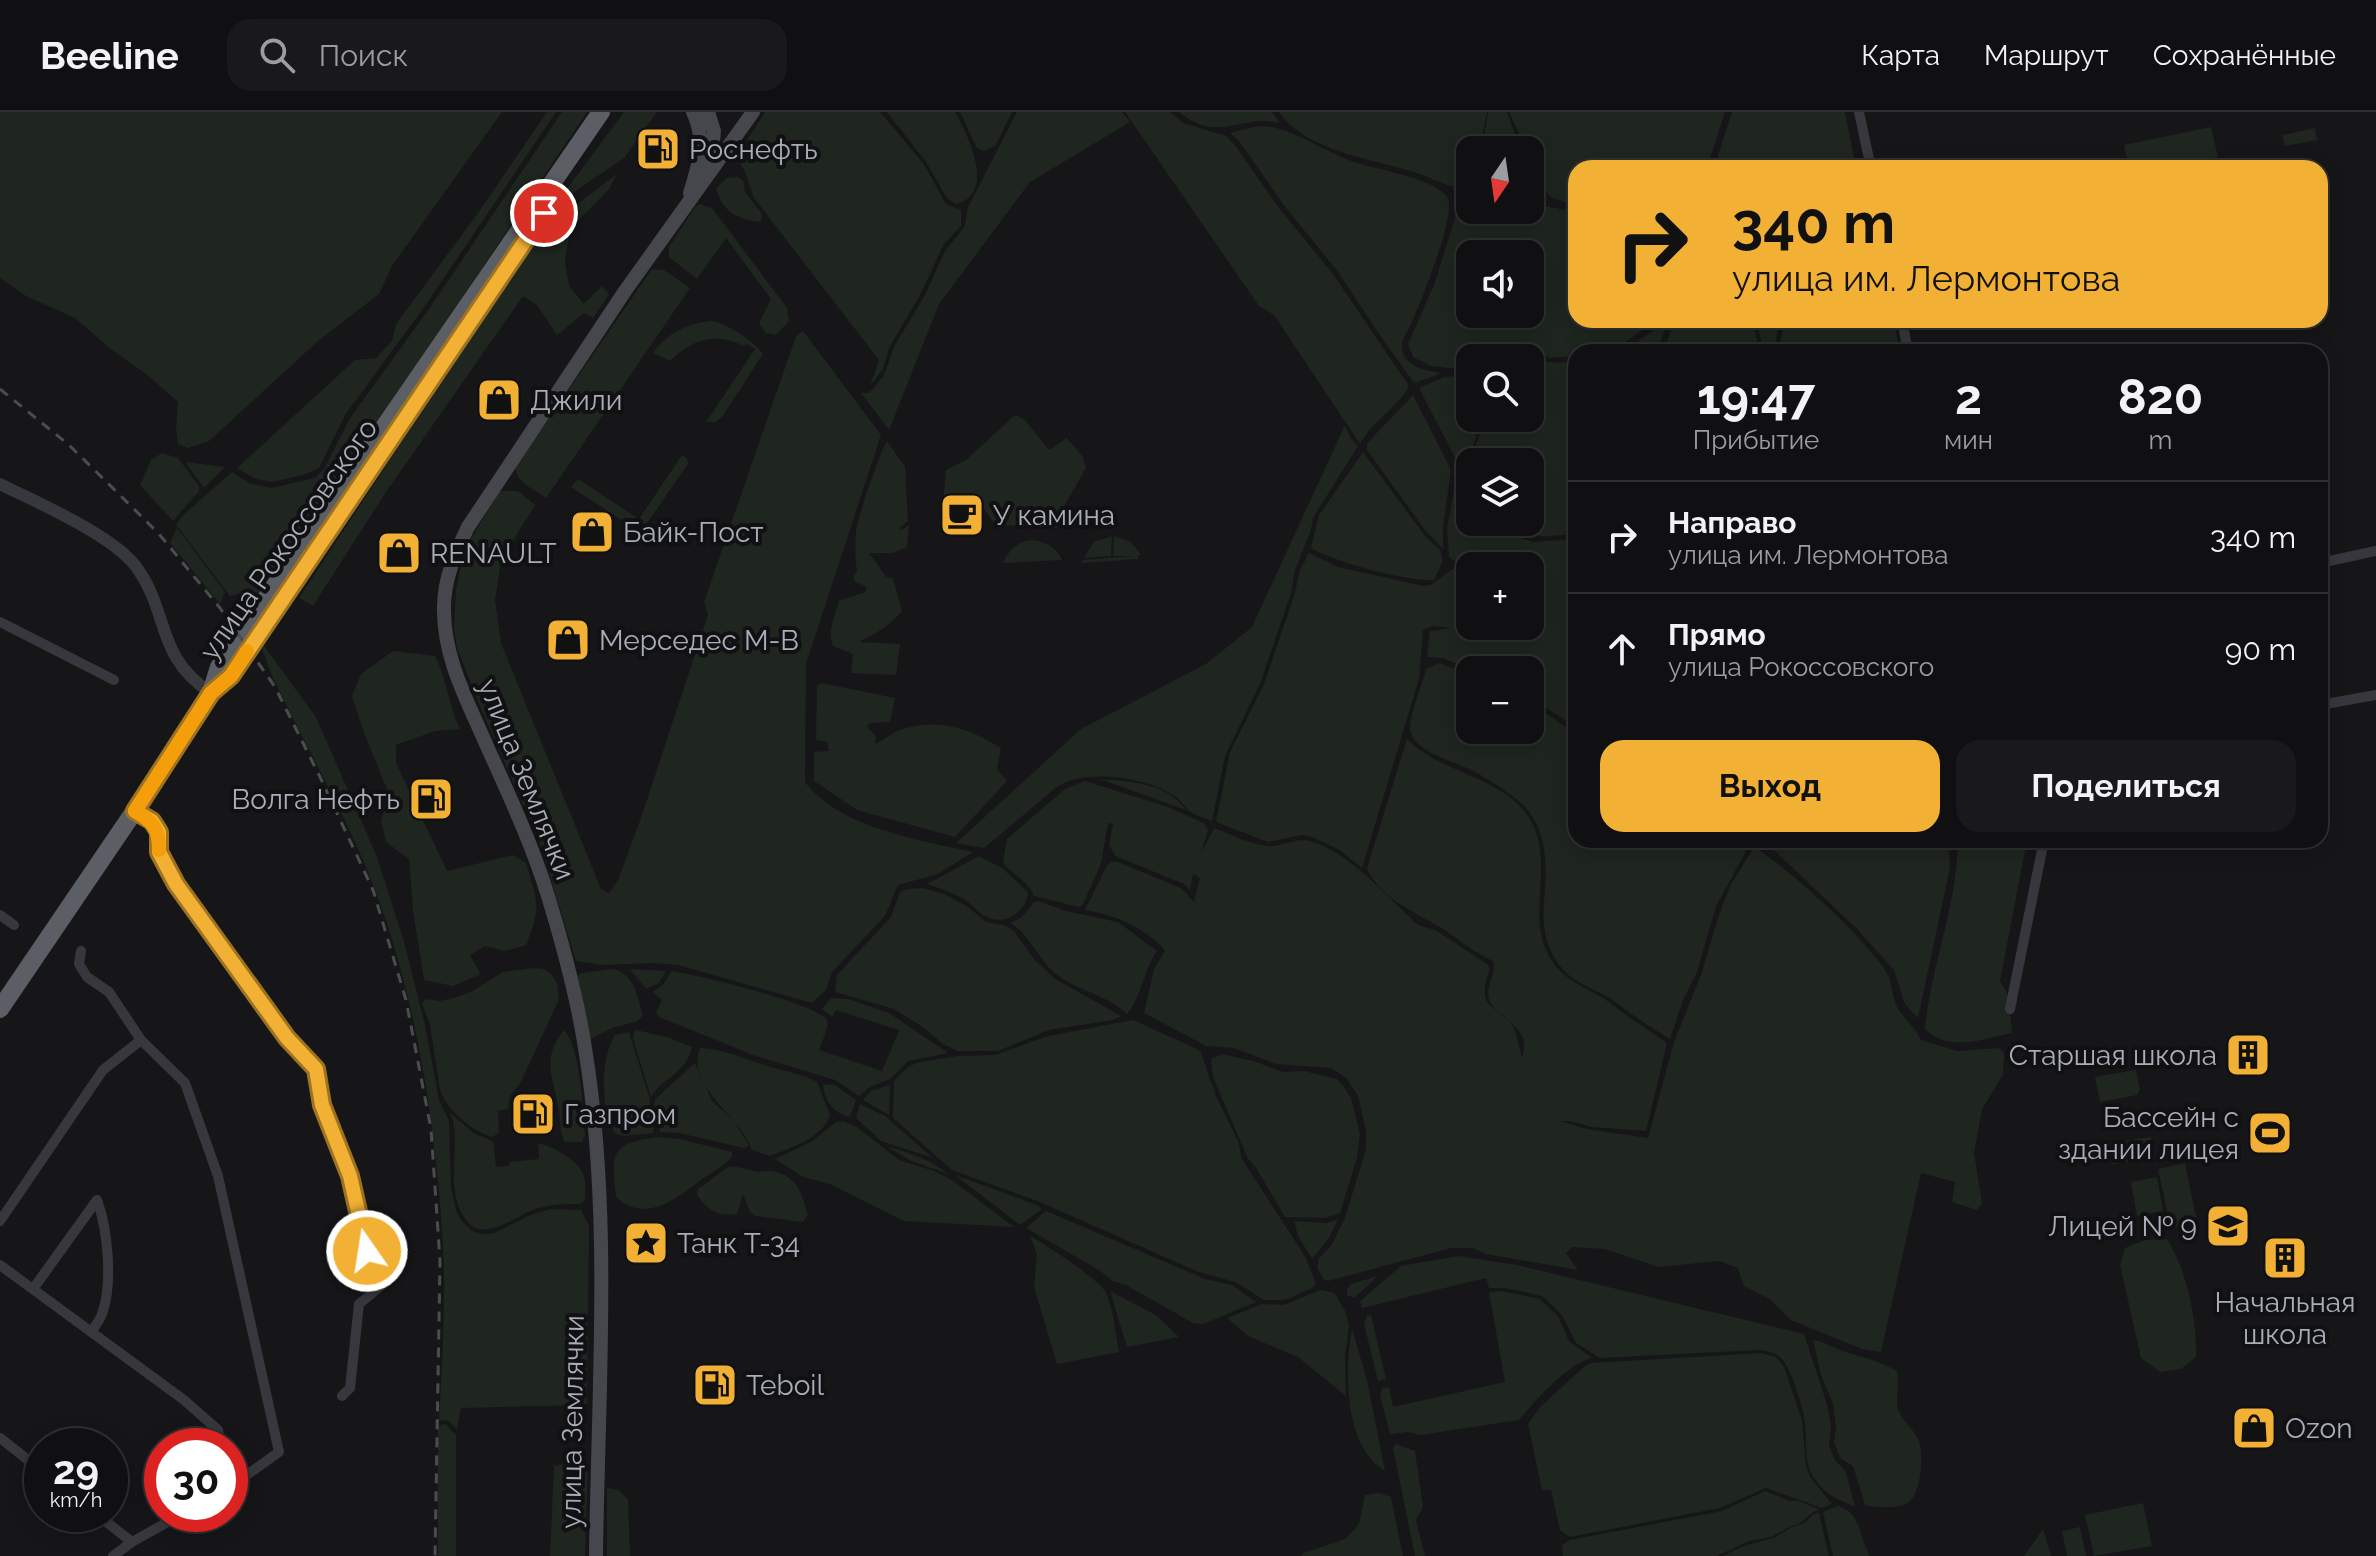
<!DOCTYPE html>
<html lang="ru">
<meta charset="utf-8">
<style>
:root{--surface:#101012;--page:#19191b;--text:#f1f3f6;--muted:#9c9d9f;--line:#303032;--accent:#f2b134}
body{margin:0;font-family:Raleway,sans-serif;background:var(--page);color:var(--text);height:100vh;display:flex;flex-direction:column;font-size:30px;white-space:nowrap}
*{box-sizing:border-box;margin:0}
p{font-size:26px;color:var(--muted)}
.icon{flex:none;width:44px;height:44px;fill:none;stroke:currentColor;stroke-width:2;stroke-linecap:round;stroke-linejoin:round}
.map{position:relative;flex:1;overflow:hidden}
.panel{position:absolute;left:1568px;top:232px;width:760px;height:504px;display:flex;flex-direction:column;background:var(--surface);border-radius:24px;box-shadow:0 4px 20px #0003,0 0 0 2px var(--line)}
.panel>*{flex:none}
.top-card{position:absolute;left:1568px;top:48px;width:760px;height:168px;border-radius:24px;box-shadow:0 4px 20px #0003,0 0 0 2px var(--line);background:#f2b134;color:#111;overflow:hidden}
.needle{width:52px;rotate:193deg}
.controls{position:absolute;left:1456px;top:24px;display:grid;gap:16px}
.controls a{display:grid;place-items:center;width:88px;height:88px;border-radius:16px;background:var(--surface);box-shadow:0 4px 20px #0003,0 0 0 2px var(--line);font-size:40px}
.speed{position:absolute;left:24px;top:1316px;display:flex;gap:16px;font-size:40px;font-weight:700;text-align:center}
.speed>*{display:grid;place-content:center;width:104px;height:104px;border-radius:50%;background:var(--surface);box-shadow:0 4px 20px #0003,0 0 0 2px var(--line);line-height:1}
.speed small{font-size:20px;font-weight:400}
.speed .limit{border:12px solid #d22;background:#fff;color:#111}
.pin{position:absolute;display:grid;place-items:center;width:68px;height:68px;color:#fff;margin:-34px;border:4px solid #fff;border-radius:50%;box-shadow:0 2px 8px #0007}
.me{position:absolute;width:88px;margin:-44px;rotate:347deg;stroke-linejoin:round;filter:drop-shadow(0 0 6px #0008)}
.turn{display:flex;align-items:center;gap:28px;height:168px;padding:0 32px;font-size:36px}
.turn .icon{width:104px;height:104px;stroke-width:2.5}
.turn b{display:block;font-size:56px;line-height:68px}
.eta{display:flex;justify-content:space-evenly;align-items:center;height:136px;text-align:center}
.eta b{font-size:48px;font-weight:700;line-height:56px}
.primary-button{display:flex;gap:16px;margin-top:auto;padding:16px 32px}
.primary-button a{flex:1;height:92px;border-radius:24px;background:var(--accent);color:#111;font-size:32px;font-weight:700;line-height:92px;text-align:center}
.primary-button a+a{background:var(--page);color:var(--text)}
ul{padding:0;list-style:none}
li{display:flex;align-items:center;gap:24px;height:112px;padding:0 32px;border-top:2px solid var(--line)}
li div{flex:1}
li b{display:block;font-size:30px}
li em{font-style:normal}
header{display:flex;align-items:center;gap:48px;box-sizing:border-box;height:112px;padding:0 40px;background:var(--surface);border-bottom:2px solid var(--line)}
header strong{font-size:38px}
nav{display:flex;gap:44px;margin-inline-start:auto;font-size:28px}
.search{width:560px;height:72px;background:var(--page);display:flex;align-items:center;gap:20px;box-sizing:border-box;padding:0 28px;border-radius:24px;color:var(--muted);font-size:30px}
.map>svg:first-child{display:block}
.green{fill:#1e261f;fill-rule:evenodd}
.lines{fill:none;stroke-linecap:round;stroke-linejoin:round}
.minor{stroke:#37383d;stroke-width:10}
.tertiary{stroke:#37383d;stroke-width:12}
.secondary{stroke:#45474d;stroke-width:14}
.trunk{stroke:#5b5e65;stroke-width:18}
.rail{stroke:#4a4c52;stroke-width:3;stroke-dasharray:10 8;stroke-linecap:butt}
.route-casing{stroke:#9d7322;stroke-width:20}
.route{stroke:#f2b134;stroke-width:14}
.slow{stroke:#f59e0b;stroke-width:14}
.labels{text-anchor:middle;stroke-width:8;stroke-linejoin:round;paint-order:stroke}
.poi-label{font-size:28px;fill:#a8adb8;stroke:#111113;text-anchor:start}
.street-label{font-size:28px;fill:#a8adb8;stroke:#111113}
</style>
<header>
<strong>Beeline</strong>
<div class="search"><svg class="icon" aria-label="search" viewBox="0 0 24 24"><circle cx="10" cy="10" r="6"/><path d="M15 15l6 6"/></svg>Поиск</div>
<nav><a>Карта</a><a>Маршрут</a><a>Сохранённые</a></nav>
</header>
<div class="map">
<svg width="2376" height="1444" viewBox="0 0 2376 1444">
<rect width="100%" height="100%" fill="#161618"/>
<path class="green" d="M0,0H502L392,154L379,182L318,229L209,329L188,336L178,332L176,315L178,290L145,261L112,238L75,206L26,184L0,166Z
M547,0H556L425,194L345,303L319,356L303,363L272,370L256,367L237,356L355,248L376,246L392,229L396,212L478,101Z
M562,0H587L338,370L251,492L239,482L230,484L176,413L182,404L232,360L249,371L271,376L315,366L324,357L350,306L429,197Z
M624,0H657L624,46L555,93Z
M765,0H880L923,51L946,92L961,98V114L944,132L919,185L889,236L883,257L870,274L879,248L754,86L745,60L738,48L749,25Z
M887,0H955C968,23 997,82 956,92L947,86L926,50Z
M960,0H1012L996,33L984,39L977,36Z
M1017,0H1122L1130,10L1030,70L939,192L889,318L861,281H868L873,277L884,263L895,233L924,185L945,139L965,114L968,95Z
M1125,0H1170L1183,11L1226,24L1234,32L1279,96L1333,162L1409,274C1397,297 1371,310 1360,332L1274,203L1259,194Z
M1179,0H1272L1280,11C1240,1 1220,33 1179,0Z
M1279,0H1487L1480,38H1470V79C1445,75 1425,62 1400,56C1363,46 1302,35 1279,0Z
M1488,0H1507L1521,38H1482Z
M1509,0H1725L1707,56H1576V94L1550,85L1530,56V38H1522L1519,21Z
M1732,0H1845L1856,56H1714Z
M1258,14C1290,13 1324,40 1354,50C1378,58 1429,65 1446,83C1460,98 1420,190 1412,210C1409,217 1403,225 1402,232C1402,235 1403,241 1404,244C1412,257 1429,259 1442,261L1414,271L1377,219L1339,161L1286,96L1239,29L1230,21Z
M2211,15L2218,45L2162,56H2129L2124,33Z
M2315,16L2317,28L2285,34L2282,23Z
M1530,59L1548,86L1530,84Z
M617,62L609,77L570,117L565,149L569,174L584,192L602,174L609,182L593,206L584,201L557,223L537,193L523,184L384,383L313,494L299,486L531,134L552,111Z
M738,65L743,68L745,80L762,102L761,110C737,107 724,101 716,77L726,66Z
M1470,89V98H1530V91L1576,100V208H1657L1613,238L1576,240V244L1551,246L1540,243L1470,246V257L1465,258L1431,254L1413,245L1408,232L1434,173L1456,103ZM1530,142V202H1470V142Z
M699,92L712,96L787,196L789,209L776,223L766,221L759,211L771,187L726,126L697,167L669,145V135L695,95Z
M652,157L664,158L690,176L546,386C534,377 514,370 516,354Z
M1668,208L1657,240H1623Z
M1674,208H1752L1760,240H1664Z
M1756,208H1780L1776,228L1778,240H1764Z
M1784,208H1894L1900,240H1782L1780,232Z
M712,209C728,212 754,229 763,242L722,305L715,310H706L755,237L747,232L744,234C715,220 692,227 670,249L653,241C667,221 688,211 712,209Z
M803,219L881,323L806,552L805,670C840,716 919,728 973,740L938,762L898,773L885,804L832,860L826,878L812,891L678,853L651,851L602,853L576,849L540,731L479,592L457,536L454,517L456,478L462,447L466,435L500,379H518L535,393L501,448L495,488L501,531L601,777L609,781L618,768L641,706L708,503L704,490L796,224Z
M1546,250L1576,251V420C1550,427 1525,426 1503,410H1530V350H1470V373L1461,360L1470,348L1486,306H1530V251Z
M1457,264L1470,265V306H1481L1474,332L1460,355L1419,276L1444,265Z
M1413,283L1451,358L1443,416V437L1425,418L1367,338V332L1373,325Z
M1015,303L1025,308L1049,338L1067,326L1083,345L1086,356L1056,408L1057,416H1044L1043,409L1030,412L1028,409L1027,413L996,414L984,397H953L952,406H946L945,393H943L946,358L966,348Z
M1345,313L1351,327L1358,334L1313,406L1311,418L1295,458L1291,481L1260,572L1225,644L1212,709C1205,706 1195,703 1189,699C1183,693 1180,686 1171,682C1143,665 1087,657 1058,674L984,736L956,731L1081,617L1206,552L1252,515Z
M887,329L905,355L908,409L899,416L901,418L909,413L907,435L893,441H869L886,465L893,466L902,499C895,506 888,514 879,519C872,524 866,525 860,530L900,532L896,563L851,561L853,542L833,534C827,519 835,504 839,489L865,480L867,475L854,469V463L857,459C855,448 855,430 856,419C858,404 880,340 887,329Z
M1363,340L1425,424L1440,438L1443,449L1434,468C1403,469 1338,451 1311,436L1319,403Z
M162,341L178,346L199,374V379L173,409L140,373L151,348Z
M682,343L687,346L688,352L647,411L640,416L629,413L571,375L578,367L639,407Z
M185,350L225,355L204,376Z
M1456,367L1470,385V410H1494L1511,423L1533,430L1576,427V615L1530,586V558H1470L1443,546L1427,545L1430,519L1452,516L1433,514L1423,518L1419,567L1362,756L1340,738L1312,725L1302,723L1268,730L1216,710L1230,640L1264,572L1295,481L1299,460L1309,441L1338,455L1423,474L1431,473L1452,457L1470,468V514H1530V454H1470V460L1449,445L1447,416Z
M177,416L225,480L220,492L170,431Z
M1112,424L1111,444L1084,446L1094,430Z
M1114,424L1131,430L1141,443H1138V447L1082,451V448L1134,444H1113Z
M1033,428C1047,430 1056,435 1062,448L1003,451C1009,438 1018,429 1033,428Z
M264,534L316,605L377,745L404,830L425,913L439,988L449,1009L451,1075L456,1098L461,1108L472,1119L482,1122L494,1121L528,1104L550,1097L581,1098L589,1114L587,1291L584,1293L461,1296L457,1317L447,1308L439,1309C442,1250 446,1192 443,1133C436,1019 419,902 381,794C353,715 311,645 275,570C269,559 267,547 261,536Z
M393,539L435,544C447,566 448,593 460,617L435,619L396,633V651L447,759L513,743L526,751C537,788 542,796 526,833L505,839L485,834L470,843L481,862L453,874L424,868L413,798L409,747L386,730L381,709L389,682L363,618L352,584L361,562Z
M1439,551L1470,563V618H1530V590L1576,622V728H1745L1750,732L1716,794L1697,860L1683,888L1670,927C1650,915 1632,903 1614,889C1603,881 1588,876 1577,869C1549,851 1541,820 1544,789C1547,759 1548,727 1530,701C1523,689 1484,664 1471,658C1454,649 1409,639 1410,615C1411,596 1422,575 1426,557Z
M821,571L895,586L890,610L870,611L867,614L876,625L875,632C885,628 894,619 903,617C941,606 969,616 1001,636L997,657L1007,669L955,725L857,698L814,669V640L829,639L827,630L816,628L817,574Z
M1407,627C1439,660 1497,664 1525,700C1561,746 1520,807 1554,852C1570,873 1593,877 1613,893C1630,907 1649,918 1667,931L1646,1019L1592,1015L1570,1009H1559L1587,1017L1648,1026L1674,930L1701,863L1718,806L1730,774L1754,735C1786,754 1870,830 1888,863C1893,874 1892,888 1899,898C1907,909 1915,916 1921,928L1957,939L1999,936L2004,941L2003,963L1982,997L1974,1041L1982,1091L1977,1098L1952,1090L1955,1070L1921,1061L1881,1240L1862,1237L1791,1208L1770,1187L1744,1174L1738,1156L1719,1149L1659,1155L1605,1137L1572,1135L1566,1141L1578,1158L1486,1142L1473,1136H1451L1328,1169L1323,1167L1317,1155L1319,1146L1331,1134L1345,1106L1366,1037V1019L1358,984L1346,966L1331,956L1277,952L1234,936L1206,934L1144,901L1154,857L1165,838C1144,815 1115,803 1085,798L1107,753L1111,750H1118L1181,776L1194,790L1200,766L1193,762L1190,778L1184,772L1115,744L1109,733L1113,712L1108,711L1101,752L1083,792L1079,795L1034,784C1028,768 1012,763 1003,750L1007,727L1065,677L1085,669L1165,694L1204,711L1208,718L1201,741L1214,716C1231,722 1250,733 1268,734C1282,735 1296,725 1310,729C1350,740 1388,786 1418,813L1435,818L1487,852L1490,856C1474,902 1498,889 1513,915C1518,924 1519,937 1522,946C1532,917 1505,910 1492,893C1481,878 1498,863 1493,849C1474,841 1461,829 1445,818C1417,801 1381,788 1367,756Z
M1100,667C1129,669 1168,671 1186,698Z
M1758,728H1948L1950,756L1918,906L1905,892L1894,858L1856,816L1776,740Z
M1958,728H2027L2000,869L2009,885L2012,921C1981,927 1950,941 1925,917C1931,853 1957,796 1958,728Z
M979,744L1002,756L1028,780C1027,799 1005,814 987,805C977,801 972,791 962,786C951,780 939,776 927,772Z
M923,776L944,782L967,794L986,810L1004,813L1014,819L1034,847L1055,867L1121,904L1113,908L1049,918L998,939H958L943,932L923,915L894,897L835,880L837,863L891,805L900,780L907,777Z
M1039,789L1066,799L1118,810L1157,839C1143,858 1143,883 1127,902C1108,883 1077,879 1056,862C1038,848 1029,821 1010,811L1022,805L1034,790Z
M534,856L544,857L552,863L557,871L559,887L521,970L510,984L508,997L498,999L499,1021L492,1025C470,1018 448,999 440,978L430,912L422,892L425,887L439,889L451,887L471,880L503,860Z
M614,857C635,863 637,884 643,903L638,909L612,916L590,927L578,864L581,861Z
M630,857L666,859L659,871L646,877Z
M672,859C694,862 819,892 827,908C830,915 821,931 819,938L882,959L899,918L836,898L832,905L822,897L831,886L848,887L889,901L948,941L908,949L890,967L870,975L859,984L835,968L756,944L659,905L656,901L662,888L653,880L663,873Z
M1133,908L1197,937L1201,941L1216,984L1238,1029L1242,1047L1306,1146L1316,1172L1312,1176L1285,1188H1264L1235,1170L1196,1159L1040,1090L952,1058L893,1006L894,969L909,954L920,950L958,944L995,943L1048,924Z
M564,918C581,936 583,999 585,1024L582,1030H565C559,1020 561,1010 559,999C554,966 540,948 564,918Z
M636,918L667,925L692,935C685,963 664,964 651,985L633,927L634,920Z
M629,920L649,984L654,1021L624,1024L616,1022C600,1000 600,945 615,923Z
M700,936C725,937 744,947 768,954C785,960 801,961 817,970L830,1003C823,1026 790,1036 770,1044L752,1038C741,1004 685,975 700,936Z
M1222,942L1253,949L1283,960L1304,959L1337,967L1344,975L1351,986L1360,1022L1357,1046L1340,1101L1324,1106L1285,1105L1256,1056L1248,1047L1213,965L1211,947Z
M695,951L712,989L733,1008L749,1033L744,1036L679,1021L660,1020L654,996L655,987Z
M2136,958L2140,978L2137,983L2100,990L2095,965Z
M823,972L835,973L856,988L850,1005C833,1001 825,990 823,972Z
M890,973L889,1003L863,988L871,979Z
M860,992L885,1004L933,1046L881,1029L856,1006Z
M449,1000L475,1022L493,1029L496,1055L509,1054L510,1050L539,1047L538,1031C551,1034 577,1047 583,1061C586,1068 585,1079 585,1088L581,1092C566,1092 553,1092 538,1096C518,1102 484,1133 466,1108C441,1074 465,1024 449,1000Z
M843,1009L857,1015L899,1048L934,1059L952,1068L1014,1115L904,1109L830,1072L803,1065L775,1047L811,1030L836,1010Z
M658,1025L680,1027L732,1040V1045C724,1054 711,1061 701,1068C675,1087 646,1112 616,1085C611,1040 611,1031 658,1025Z
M2151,1025L2154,1047L2112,1052L2109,1031Z
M886,1034C908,1041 930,1046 948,1062L911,1049Z
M2185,1051L2197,1110L2171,1116L2158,1057Z
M728,1055C739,1054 744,1057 754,1059C760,1061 767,1058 773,1059C798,1065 801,1080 808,1102L803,1110L756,1104L750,1100L743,1082L737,1102C717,1105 709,1099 697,1083L698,1077Z
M955,1063L1037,1093L1042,1097L1020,1113Z
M2157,1065L2163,1099L2137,1104L2131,1070Z
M1046,1099L1205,1167L1232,1173L1256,1190L1203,1212L1193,1211L1126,1173L1113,1169L1099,1158L1026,1116Z
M1338,1107L1329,1126L1312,1147L1298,1124L1294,1109L1327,1111Z
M639,1116L661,1126L652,1145L631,1135Z
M1030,1124C1045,1132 1098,1167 1105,1179C1114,1196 1115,1222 1119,1240L1057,1252L1034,1175L1037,1142Z
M2167,1127C2186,1156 2198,1211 2196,1245L2181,1257L2160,1260L2141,1246L2120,1153L2125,1136L2145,1128Z
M1458,1144L1517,1153L1804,1222L1827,1292L1831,1313L1829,1334L1835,1348L1846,1360L1855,1395C1836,1387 1822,1381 1811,1361C1804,1346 1807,1327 1805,1311C1804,1297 1791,1257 1782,1247C1776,1240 1767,1239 1759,1238L1600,1246L1576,1231L1562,1203L1542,1184L1505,1176H1489L1486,1166L1362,1196L1360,1189L1401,1154Z
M1378,1164L1354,1186L1347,1183V1177L1351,1172Z
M1320,1178L1332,1180L1336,1183L1345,1199L1349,1214L1345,1243L1346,1284L1298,1245L1248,1224L1227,1206L1262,1192L1284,1193Z
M1110,1179L1156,1203L1179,1225L1127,1235Z
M1502,1179L1540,1187L1558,1204L1569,1229L1592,1246C1567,1252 1536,1288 1519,1308L1420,1323L1408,1320L1390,1322L1380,1283L1382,1276L1389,1275L1393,1295L1505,1270L1489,1180Z
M1371,1203L1386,1267L1378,1269L1364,1212L1367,1204Z
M1352,1217L1367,1268L1385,1359C1344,1335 1344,1258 1352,1217Z
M1813,1228C1827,1230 1836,1238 1849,1241C1866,1246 1881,1250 1897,1259C1900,1272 1895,1285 1898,1297C1902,1309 1915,1318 1919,1329C1924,1342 1921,1381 1909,1390C1900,1397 1876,1396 1865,1393L1853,1354L1841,1347L1834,1331L1836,1315L1833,1292L1821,1263Z
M1761,1241L1776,1245L1784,1255L1802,1308L1806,1354L1810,1365L1832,1392L1822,1396L1766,1376L1720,1396L1570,1425L1560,1418L1551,1378H1542L1528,1312L1540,1295L1585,1254L1592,1251Z
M445,1312L456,1323V1444H438V1314Z
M1396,1332L1415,1339L1423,1395L1416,1408L1425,1444H1415L1393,1336Z
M579,1349L588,1350L585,1444H550L554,1354Z
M607,1376L619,1378L628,1388L630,1444H607Z
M1765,1379L1790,1389H1799L1820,1398L1813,1400L1798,1413H1793L1771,1425L1749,1429L1717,1444H1563L1562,1433L1570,1428L1722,1399Z
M1379,1381L1391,1385L1403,1444H1302L1301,1442L1345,1427L1359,1412L1365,1383Z
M2143,1391L2152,1434L2094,1444L2085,1403Z
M1838,1394C1862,1401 1859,1426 1870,1444H1833L1823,1400Z
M1819,1401L1829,1444H1723L1741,1435L1776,1425L1792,1415L1803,1412L1814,1402Z
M2080,1415L2086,1444H2067L2062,1419Z
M2043,1417L2051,1444H2024Z"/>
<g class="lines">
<path class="minor" d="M1859,0L1871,56
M1902,208L1908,240
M2320,451L2376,439
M0,510L114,568
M2320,593L2376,583
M135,699L152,709L159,720V740L176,772L287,926L316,957L322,993L350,1064L367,1139L387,1169L359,1192L350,1276L342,1284
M0,803L14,813
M81,839L79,852L87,865L109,880L141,928L185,971L218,1064L279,1340L230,1375
M2010,897L2044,728
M0,1109L103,958L141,928
M0,1153L184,1288L218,1318L221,1334
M33,1177L97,1088C108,1118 113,1172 102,1202C100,1208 95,1214 92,1219
M0,1326L42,1359
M96,1402L132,1430
M113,1444L132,1430L182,1402"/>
<path class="tertiary" d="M0,372C36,390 115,424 137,456C170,502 155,544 211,581"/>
<path class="secondary" d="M708,0L714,19L711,54
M690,81C699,52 707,29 693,0
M596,1444C598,1277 612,1102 585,936C577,885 563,833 548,784C532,732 508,681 486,632C467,588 443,545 444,495C444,466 456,440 468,415L625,179L753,0"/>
<path class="trunk" d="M211,581L231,564L421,283
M0,897L163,657L211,581L219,555L601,0"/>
<path class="rail" d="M0,277L69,333L133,396L159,422L220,496L275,575L321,667L373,778L406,888L431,1017L440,1149L435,1444"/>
</g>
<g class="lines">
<g class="route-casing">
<path id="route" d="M367,1139L350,1064L322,993L316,957L287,926L176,772L159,740V720L152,709L135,699L211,581L231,564L544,101"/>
</g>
<use href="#route" class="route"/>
<path class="slow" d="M159,738C159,716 153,710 135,699L211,581L231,564L247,539"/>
</g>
<defs>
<g id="fuel-square" transform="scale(2.3)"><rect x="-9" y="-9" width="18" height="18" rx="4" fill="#f2b134" stroke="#111113"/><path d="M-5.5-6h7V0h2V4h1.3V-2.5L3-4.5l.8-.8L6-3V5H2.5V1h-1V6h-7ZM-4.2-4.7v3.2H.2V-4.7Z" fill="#111"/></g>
<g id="shop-square" transform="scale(2.3)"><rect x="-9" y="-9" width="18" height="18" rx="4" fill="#f2b134" stroke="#111113"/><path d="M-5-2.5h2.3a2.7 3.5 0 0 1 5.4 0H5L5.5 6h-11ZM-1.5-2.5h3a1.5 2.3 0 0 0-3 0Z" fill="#111"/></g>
<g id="cafe-square" transform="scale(2.3)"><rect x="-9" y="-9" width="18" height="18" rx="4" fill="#f2b134" stroke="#111113"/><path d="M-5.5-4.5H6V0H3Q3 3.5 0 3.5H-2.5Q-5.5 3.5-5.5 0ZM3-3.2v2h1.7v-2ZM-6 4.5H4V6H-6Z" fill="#111"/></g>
<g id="building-square" transform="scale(2.3)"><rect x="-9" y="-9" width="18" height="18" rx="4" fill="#f2b134" stroke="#111113"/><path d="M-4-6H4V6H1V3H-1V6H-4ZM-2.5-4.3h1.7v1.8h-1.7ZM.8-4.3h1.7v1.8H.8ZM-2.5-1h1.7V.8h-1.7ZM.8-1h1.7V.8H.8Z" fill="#111"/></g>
<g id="stadium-square" transform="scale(2.3)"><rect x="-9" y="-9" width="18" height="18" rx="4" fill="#f2b134" stroke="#111113"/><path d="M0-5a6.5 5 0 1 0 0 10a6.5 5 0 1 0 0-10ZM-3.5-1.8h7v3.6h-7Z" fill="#111"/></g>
<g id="school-square" transform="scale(2.3)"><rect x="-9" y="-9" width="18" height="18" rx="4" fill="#f2b134" stroke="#111113"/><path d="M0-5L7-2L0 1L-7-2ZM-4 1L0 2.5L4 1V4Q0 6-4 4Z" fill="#111"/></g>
<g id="sight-square" transform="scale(2.3)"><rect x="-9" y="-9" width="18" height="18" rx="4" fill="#f2b134" stroke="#111113"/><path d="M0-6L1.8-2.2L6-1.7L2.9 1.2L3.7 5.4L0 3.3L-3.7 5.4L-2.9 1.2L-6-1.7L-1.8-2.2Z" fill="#111"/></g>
</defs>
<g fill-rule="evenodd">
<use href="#fuel-square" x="658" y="37"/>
<use href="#shop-square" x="499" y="288"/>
<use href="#cafe-square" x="962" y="403"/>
<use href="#shop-square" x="592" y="420"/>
<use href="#shop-square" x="399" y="441"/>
<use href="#shop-square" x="568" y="528"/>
<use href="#fuel-square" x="431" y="687"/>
<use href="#building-square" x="2248" y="943"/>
<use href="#fuel-square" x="533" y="1002"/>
<use href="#stadium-square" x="2270" y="1021"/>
<use href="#school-square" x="2228" y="1114"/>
<use href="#sight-square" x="646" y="1131"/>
<use href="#building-square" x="2285" y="1146"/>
<use href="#fuel-square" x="715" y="1273"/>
<use href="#shop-square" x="2254" y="1316"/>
</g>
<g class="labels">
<g class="poi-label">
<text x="689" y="47">Роснефть</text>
<text x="530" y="298">Джили</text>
<text x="993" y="413">У камина</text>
<text x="623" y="430">Байк-Пост</text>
<text x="430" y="451">RENAULT</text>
<text x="599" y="538">Мерседес M-B</text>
<text x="400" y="697" text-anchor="end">Волга Нефть</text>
<text x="2217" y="953" text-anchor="end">Старшая школа</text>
<text x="564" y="1012">Газпром</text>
<text x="2239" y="1015" text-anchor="end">Бассейн с<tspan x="2239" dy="32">здании лицея</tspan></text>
<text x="2197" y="1124" text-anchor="end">Лицей № 9</text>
<text x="677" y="1141">Танк Т-34</text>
<text x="2285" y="1200" text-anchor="middle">Начальная<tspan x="2285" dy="32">школа</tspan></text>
<text x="746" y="1283">Teboil</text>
<text x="2285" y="1326">Ozon</text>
</g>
<g class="street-label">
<text transform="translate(288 427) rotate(-55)" y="10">улица Рокоссовского</text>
<text transform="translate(527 667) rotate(68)" y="10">улица Землячки</text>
<text transform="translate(572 1310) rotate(-89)" y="10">улица Землячки</text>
</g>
</g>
</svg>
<div class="controls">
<a><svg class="needle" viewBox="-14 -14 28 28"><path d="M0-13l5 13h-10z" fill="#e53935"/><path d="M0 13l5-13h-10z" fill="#9c9d9f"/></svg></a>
<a><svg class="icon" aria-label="sound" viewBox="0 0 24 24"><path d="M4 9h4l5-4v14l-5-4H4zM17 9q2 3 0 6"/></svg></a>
<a><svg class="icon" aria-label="search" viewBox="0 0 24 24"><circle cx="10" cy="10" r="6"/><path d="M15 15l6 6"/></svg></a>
<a><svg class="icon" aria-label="layers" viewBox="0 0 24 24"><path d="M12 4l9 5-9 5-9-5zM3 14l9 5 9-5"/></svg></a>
<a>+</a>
<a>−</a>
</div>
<div class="speed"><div>29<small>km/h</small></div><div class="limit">30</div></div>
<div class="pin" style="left:544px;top:101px;background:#d93025"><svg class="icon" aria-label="arrive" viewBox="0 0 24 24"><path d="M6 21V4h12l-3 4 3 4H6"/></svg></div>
<svg class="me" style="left:367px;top:1139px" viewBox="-20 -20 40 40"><circle r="17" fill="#f2b134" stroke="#fff" stroke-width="3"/><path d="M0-11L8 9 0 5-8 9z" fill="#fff"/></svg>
<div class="top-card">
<div class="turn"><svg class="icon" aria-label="right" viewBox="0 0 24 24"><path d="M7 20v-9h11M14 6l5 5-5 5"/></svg><div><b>340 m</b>улица им. Лермонтова</div></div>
</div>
<section class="panel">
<div class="eta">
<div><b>19:47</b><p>Прибытие</p></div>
<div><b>2</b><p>мин</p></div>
<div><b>820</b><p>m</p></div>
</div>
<ul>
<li><svg class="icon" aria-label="right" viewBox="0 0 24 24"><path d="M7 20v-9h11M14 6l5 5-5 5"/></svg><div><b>Направо</b><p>улица им. Лермонтова</p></div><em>340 m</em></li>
<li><svg class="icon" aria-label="ahead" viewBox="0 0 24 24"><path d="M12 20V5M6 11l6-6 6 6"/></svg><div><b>Прямо</b><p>улица Рокоссовского</p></div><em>90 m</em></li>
</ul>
<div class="primary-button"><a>Выход</a><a>Поделиться</a></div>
</section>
</div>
